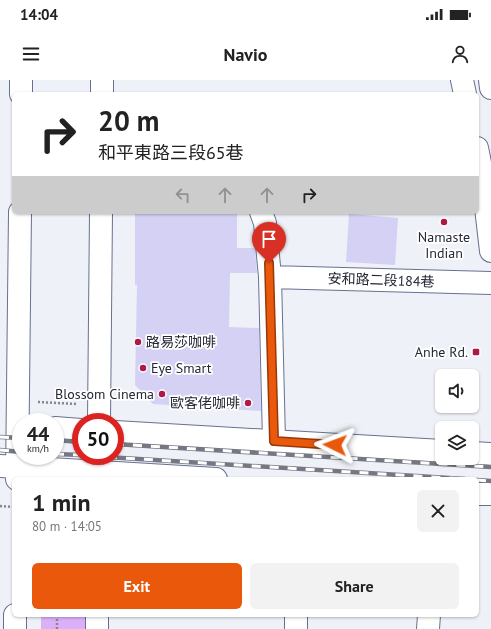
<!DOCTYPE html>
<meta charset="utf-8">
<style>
:root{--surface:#fff;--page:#f2f2f2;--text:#222;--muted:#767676;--accent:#ea580c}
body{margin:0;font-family:"PT Sans","Noto Sans TC",sans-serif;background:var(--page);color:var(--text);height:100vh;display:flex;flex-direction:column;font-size:15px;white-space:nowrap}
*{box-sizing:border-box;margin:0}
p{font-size:13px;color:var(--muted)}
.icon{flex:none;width:22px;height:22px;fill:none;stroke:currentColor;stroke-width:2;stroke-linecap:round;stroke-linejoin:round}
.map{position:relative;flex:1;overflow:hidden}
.details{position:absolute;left:12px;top:397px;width:467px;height:140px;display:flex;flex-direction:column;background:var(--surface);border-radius:6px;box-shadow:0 1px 3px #0004}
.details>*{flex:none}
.banner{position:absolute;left:12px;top:12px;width:467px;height:122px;border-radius:6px;box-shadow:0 1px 3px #0004;background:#fff;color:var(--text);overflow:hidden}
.fabs{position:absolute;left:435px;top:289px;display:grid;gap:8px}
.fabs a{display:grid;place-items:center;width:44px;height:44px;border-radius:6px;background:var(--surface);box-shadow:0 1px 3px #0004;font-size:20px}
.speed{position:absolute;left:12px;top:333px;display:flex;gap:8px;font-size:20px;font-weight:700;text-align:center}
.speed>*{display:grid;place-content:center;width:52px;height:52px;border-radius:50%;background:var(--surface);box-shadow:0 1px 3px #0004;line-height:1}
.speed small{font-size:10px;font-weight:400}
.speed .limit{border:6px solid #d22;background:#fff;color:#111}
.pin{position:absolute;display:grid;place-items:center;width:34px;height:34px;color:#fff;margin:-41px -17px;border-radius:50% 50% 50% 0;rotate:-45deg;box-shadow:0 0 4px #0007}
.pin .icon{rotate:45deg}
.me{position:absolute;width:44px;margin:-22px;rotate:273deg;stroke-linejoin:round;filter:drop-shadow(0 0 3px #0008)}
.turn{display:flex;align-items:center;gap:14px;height:84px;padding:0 20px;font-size:18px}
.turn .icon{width:52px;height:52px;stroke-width:2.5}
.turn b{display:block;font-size:28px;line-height:34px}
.lanes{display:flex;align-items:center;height:38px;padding:0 20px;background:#0003;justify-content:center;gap:20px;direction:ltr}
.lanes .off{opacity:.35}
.round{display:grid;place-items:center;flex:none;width:42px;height:42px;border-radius:6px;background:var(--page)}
.head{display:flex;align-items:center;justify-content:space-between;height:68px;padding:0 20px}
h1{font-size:24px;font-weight:700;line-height:30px}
.button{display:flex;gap:8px;margin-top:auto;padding:8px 20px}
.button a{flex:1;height:46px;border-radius:6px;background:var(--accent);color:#fff;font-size:16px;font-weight:700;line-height:46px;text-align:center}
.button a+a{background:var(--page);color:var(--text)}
.status{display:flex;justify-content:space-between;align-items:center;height:28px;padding:0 20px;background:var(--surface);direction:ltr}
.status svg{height:11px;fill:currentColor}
header{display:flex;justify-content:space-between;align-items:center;height:52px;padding:0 20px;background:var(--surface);font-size:18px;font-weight:700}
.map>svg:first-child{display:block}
.green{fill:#dbb0f9}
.building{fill:#d5d1f4}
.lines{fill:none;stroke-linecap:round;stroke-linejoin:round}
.minor-casing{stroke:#67718f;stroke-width:24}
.major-casing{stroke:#67718f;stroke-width:24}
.path{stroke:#83868f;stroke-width:2.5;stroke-dasharray:2 2;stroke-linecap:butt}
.minor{stroke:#fff;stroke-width:22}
.major{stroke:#fff;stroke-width:22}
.rail-casing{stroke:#757882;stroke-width:4.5}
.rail{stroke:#fff;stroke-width:3;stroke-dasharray:9;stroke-linecap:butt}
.route-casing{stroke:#983908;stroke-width:10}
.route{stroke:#ea580c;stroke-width:7}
.poi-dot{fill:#ad1a46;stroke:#fff;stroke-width:1.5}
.labels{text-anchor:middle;stroke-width:3.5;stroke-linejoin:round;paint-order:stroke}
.poi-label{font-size:14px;fill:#242834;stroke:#fff;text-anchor:end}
.street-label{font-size:14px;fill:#242834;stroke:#fff}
</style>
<div class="status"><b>14:04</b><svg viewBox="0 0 49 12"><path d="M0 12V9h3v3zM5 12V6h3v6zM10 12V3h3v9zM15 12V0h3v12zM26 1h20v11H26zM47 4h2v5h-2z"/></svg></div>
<header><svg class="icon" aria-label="menu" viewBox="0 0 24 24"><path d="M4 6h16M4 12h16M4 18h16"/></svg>Navio<svg class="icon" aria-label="person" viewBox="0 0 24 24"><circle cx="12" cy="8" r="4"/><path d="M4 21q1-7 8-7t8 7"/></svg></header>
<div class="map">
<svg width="491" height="549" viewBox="0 0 491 549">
<rect width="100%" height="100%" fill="#eff1f8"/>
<path class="green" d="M41,535H86V549H41Z"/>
<path class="building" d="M135,132H237V168H255L257,193H230L229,247L259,248L261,331L153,324L135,305L137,205H135Z
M349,134L398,138L395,185L346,182Z"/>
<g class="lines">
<g class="minor-casing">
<path id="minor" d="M462,0L465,14
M490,0L491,8
M477,68L482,93L491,171
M261,132L265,143L270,197L274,361
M270,197L491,203
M296,535V549
M428,549L429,535"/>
</g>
<g class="major-casing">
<path id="major" d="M21,14V0
M102,14V0
M99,342L101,132
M55,348L81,350
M115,352L442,371
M472,373L491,374
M0,386L216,399
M17,399L20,132
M477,414H491
M15,549V535
M97,549V535"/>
</g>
<path class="path" d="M38,322L77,324
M0,426L14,427
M57,549V535"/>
<use href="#minor" class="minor"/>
<use href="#major" class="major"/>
<g class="rail-casing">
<path id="rail" d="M0,357L21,358
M55,360L81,362
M115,364L491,387
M0,370L21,372
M55,374L81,375
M90,376L465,399
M477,400L491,401"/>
</g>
<use href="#rail" class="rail"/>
</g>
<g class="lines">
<g class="route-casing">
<path id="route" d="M269,183L274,361L335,365"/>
</g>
<use href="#route" class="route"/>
</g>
<g class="poi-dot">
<circle cx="444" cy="142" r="4"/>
<circle cx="138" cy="262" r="4"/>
<rect x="472" y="268" width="8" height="8" rx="2"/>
<circle cx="143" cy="288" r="4"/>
<circle cx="162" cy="314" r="4"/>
<circle cx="248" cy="323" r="4"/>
</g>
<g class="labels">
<g class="poi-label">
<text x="444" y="162" text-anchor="middle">Namaste<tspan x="444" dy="16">Indian</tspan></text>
<text x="146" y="267" text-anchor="start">路易莎咖啡</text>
<text x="468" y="277">Anhe Rd.</text>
<text x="151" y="293" text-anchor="start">Eye Smart</text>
<text x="154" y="319">Blossom Cinema</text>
<text x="240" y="328">歐客佬咖啡</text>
</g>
<g class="street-label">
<text transform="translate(381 200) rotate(2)" y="5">安和路二段184巷</text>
</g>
</g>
</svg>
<div class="fabs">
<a><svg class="icon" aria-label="sound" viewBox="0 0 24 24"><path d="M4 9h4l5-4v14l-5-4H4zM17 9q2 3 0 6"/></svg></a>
<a><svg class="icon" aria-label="layers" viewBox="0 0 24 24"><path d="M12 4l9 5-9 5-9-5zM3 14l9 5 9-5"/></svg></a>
</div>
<div class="speed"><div>44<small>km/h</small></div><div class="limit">50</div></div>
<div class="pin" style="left:269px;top:183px;background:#d93025"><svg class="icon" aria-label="arrive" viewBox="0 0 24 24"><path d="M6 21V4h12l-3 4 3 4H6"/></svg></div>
<svg class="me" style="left:335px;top:365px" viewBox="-20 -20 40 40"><path d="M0-17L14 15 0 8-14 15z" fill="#ea580c" stroke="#fff" stroke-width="4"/></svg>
<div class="banner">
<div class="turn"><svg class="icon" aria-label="right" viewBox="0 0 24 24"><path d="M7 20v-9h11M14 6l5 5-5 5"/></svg><div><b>20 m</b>和平東路三段65巷</div></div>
<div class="lanes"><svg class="icon off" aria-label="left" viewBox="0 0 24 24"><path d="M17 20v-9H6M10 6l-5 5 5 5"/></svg><svg class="icon off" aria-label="ahead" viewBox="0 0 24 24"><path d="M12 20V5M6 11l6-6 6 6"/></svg><svg class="icon off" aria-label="ahead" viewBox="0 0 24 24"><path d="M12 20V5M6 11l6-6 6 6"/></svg><svg class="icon" aria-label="right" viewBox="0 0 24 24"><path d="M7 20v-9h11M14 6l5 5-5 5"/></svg></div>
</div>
<section class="details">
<div class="head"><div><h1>1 min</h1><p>80 m · 14:05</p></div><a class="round"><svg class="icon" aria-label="close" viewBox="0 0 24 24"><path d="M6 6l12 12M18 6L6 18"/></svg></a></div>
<div class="button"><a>Exit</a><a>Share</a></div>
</section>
</div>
